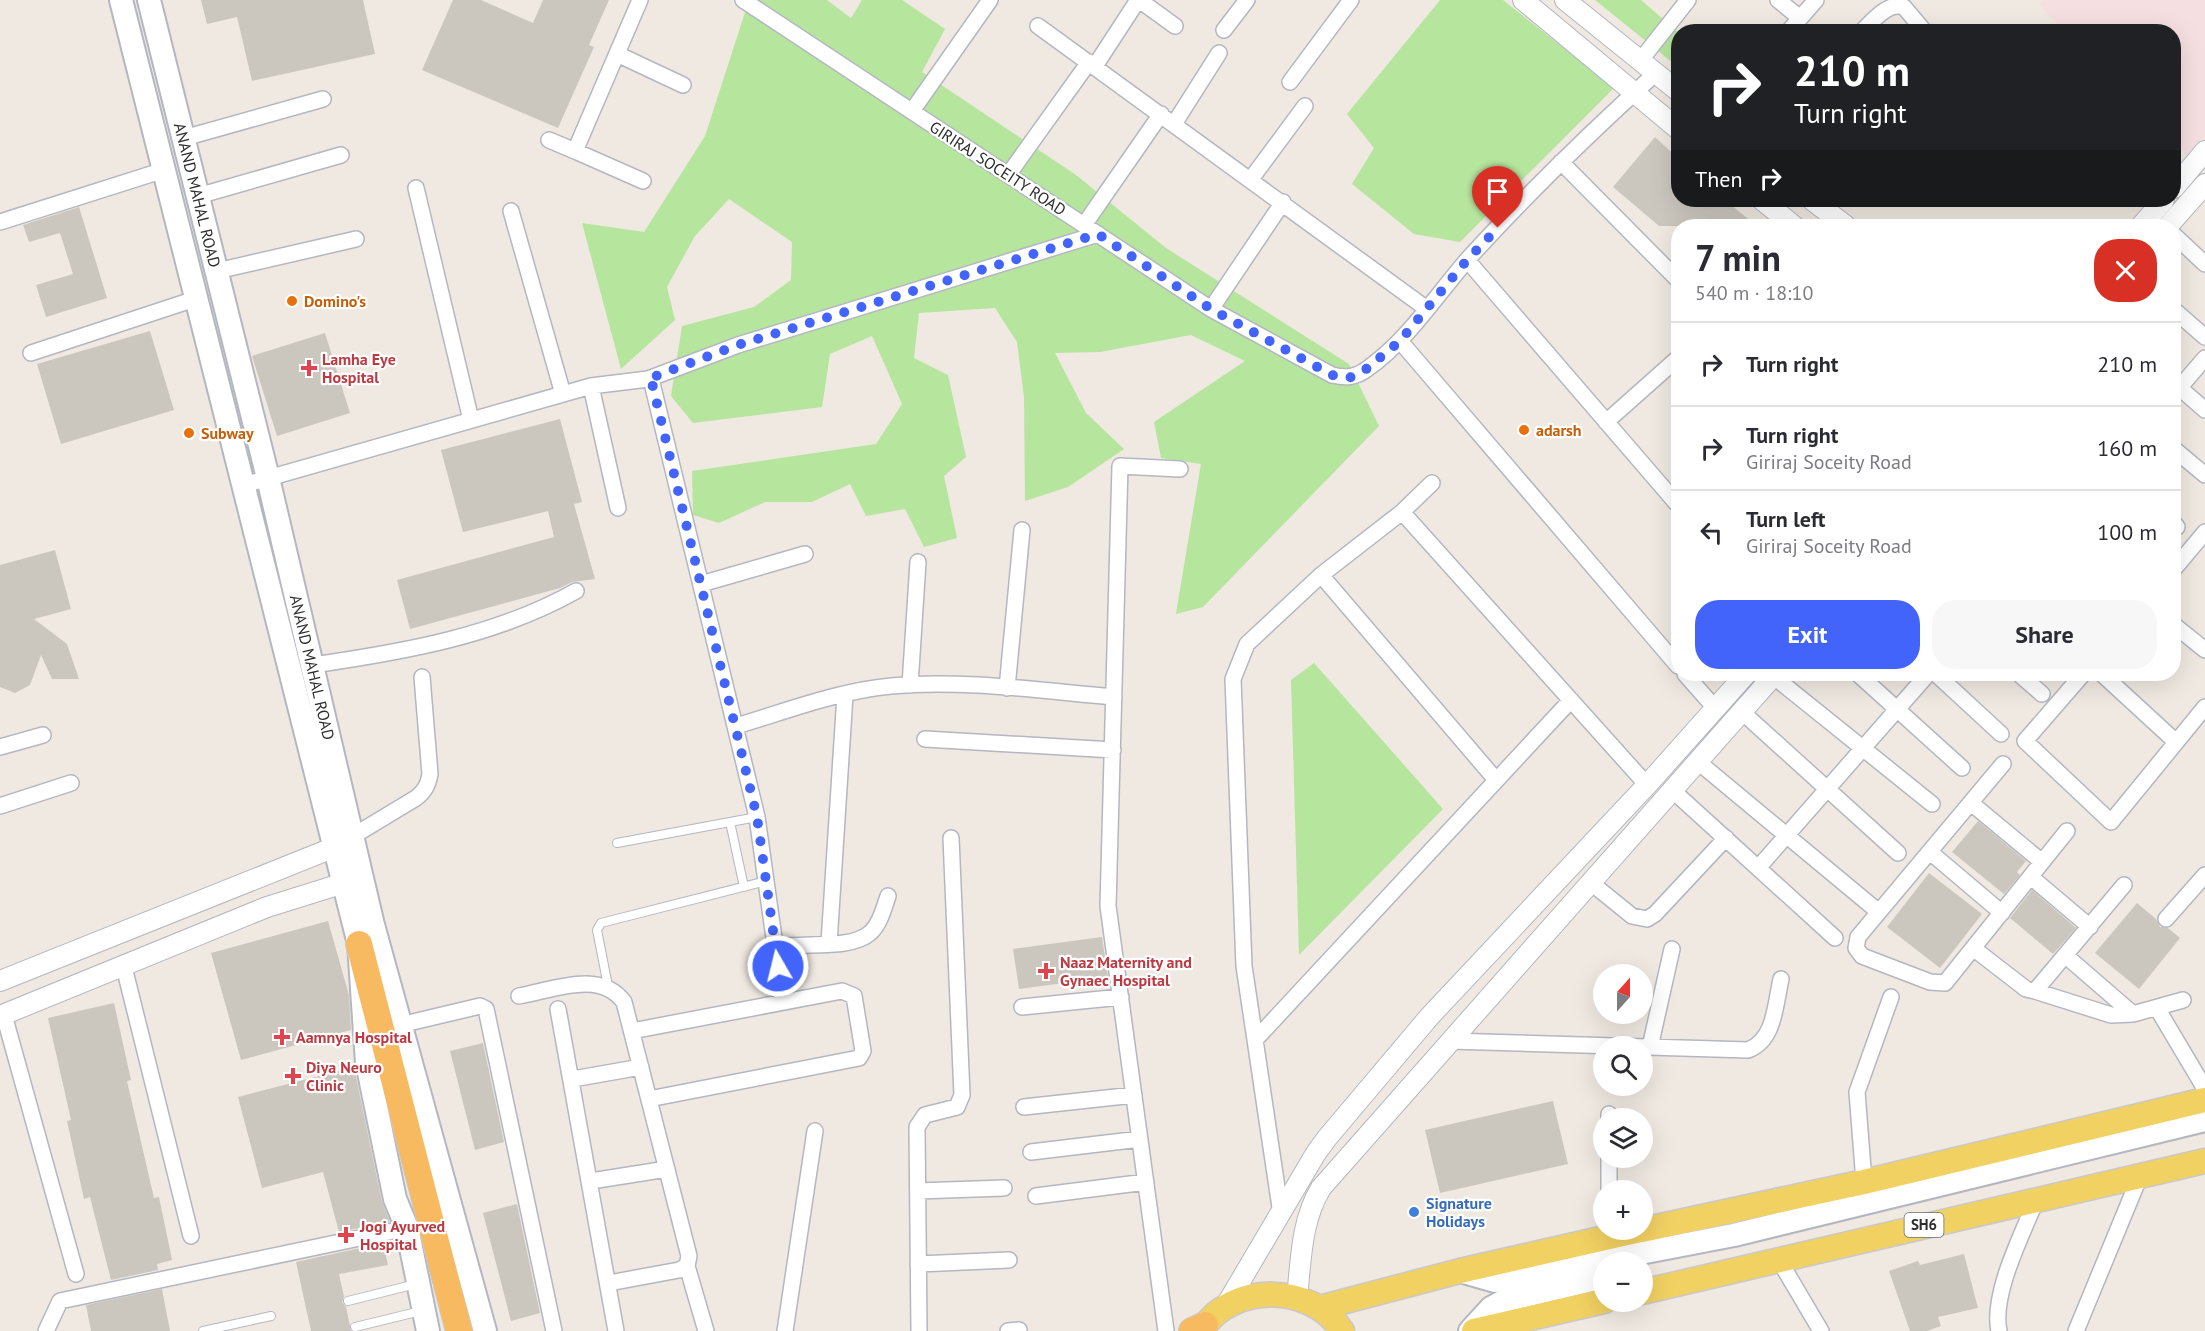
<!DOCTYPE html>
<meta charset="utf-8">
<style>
:root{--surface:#fff;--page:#f7f7f7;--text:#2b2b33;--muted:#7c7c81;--line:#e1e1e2;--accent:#4264fb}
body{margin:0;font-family:"PT Sans",sans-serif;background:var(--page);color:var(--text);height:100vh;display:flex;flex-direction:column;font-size:22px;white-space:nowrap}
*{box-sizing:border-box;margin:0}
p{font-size:20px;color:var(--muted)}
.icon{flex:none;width:33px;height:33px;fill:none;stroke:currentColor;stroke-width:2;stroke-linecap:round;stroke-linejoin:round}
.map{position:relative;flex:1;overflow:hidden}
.details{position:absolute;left:1671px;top:219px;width:510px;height:462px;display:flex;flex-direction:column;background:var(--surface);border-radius:24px;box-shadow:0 6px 24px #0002}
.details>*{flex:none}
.banner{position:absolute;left:1671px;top:24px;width:510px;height:183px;border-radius:24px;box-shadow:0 6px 24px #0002;background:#202124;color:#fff;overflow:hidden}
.needle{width:39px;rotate:21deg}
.fabs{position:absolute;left:1593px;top:964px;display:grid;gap:12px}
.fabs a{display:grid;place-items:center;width:60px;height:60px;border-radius:50%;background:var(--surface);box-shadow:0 6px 24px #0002;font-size:30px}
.pin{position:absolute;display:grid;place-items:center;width:51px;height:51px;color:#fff;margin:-62px -26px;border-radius:50% 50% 50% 0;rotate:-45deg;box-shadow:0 0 6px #0007}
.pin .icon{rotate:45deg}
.me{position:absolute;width:66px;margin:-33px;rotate:352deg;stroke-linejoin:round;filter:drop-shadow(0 0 4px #0008)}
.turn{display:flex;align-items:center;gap:21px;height:126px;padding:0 24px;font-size:27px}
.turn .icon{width:78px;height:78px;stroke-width:2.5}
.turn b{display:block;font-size:42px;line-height:51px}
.then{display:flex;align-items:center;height:57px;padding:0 24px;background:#0003;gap:12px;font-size:22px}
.round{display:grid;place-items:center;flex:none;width:63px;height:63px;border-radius:24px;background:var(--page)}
.head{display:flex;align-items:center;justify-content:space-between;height:102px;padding:0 24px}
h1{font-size:36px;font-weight:700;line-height:45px}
.primary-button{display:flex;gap:12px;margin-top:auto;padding:12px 24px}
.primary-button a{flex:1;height:69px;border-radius:24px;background:var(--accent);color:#fff;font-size:24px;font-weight:700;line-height:69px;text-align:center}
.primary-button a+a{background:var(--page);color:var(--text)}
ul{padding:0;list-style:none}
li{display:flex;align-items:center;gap:18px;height:84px;padding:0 24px;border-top:2px solid var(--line)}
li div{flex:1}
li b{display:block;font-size:22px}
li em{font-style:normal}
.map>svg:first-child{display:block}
.medical{fill:#f5dfe0}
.green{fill:#b6e59e}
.building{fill:#cbc7bf}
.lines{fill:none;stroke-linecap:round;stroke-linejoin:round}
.service-casing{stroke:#b4b7c1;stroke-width:10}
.minor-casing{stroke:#b4b7c1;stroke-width:18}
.tertiary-casing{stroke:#b4b7c1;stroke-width:22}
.secondary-casing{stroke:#b4b7c1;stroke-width:26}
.primary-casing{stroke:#c9c9c9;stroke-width:27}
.trunk-casing{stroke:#c9c9c9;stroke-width:28}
.service{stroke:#fff;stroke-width:8}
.minor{stroke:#fff;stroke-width:15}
.tertiary{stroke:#fff;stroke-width:20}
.secondary{stroke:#fff;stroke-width:22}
.primary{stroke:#f2d163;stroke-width:24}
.trunk{stroke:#f8ba60;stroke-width:26}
.route{stroke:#4264fb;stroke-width:10;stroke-dasharray:0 18}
.food-dot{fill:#e8710a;stroke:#fff;stroke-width:2}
.health-dot{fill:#e0444e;stroke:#fff;stroke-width:2}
.shop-dot{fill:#3f7fe0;stroke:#fff;stroke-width:2}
.labels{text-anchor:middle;stroke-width:4.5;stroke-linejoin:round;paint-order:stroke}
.shield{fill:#fff;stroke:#6d6d6d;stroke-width:1.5}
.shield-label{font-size:15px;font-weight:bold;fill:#2e2e2e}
.street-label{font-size:16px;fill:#2e2e2e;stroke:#fff}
.food-label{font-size:16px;font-weight:bold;fill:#c56008;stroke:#fff;text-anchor:start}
.health-label{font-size:16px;font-weight:bold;fill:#be3a42;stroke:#fff;text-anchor:start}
.shop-label{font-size:16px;font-weight:bold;fill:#366cbe;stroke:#fff;text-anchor:start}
</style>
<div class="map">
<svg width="2205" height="1331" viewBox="0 0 2205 1331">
<rect width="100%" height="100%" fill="#efe9e1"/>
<path class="medical" d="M2043,0H2205V150L2194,163L2174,142V32L2065,31L2039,5Z"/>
<path class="green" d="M749,0H827L851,18L862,0H902L945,29L922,72L1076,175L1166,248L1349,364L1379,426L1203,607L1176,614L1201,464L1161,458L1154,422L1245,361L1191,335L1100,352L1055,353L1086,413L1124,449L1068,487L1025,501L1024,397L1017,342L995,308L919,313L914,358L948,375L966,457L944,476L957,538L924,547L905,509L866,516L850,484L812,502H765L719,523L693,515L692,471L876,444L902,404L872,336L830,354L822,407L693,423L671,396L682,326L754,307L791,280L792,242L729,199L695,236L667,287L675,320L621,369L582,223L644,232L705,136Z
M1440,0H1503L1614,88L1460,242L1414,234L1352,184L1374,148L1347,114Z
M1595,0H1641L1678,32V67Z
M1314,663L1443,809L1299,955L1291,680Z"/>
<path class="building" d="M201,0H363L375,54L252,81L237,17L207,24Z
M453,0H481L533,23L543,0H609L589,45L594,47L558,128L422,70Z
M1655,137L1678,158V200H1725L1757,226H1659L1613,187Z
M79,207L107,298L46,317L36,285L73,274L60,233L29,242L23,225Z
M150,331L174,410L61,444L37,364Z
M325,333L350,413L277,436L252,356Z
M560,419L582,502L574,504L595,579L572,582L560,588L410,629L397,580L554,537L548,511L463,532L441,450Z
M55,550L71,609L34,619L67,644L79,679H52L41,655L30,685L15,693L0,687V565Z
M1978,821L2026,861L2017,872L2020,875L2004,894L1952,852Z
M1929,873L1982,914L1940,968L1887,927Z
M2032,890L2076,928L2053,954L2010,918Z
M2137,903L2156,919L2160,927L2168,928L2180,938L2139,989L2095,953Z
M328,921L349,995L351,1030L241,1060L211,953Z
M1102,937L1108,977L1019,989L1013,949Z
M114,1003L131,1080L127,1081L154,1198L159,1197L172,1260L157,1264L158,1270L111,1280L90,1197L84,1199L67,1121L71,1120L48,1018Z
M483,1043L504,1142L475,1150L450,1051Z
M354,1067L382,1202L390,1222L339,1232L323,1172L262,1188L238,1097Z
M1553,1101L1568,1164L1440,1193L1425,1130Z
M517,1204L540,1313L511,1321L483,1213Z
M383,1243L388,1265L339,1274L344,1297L342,1302L346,1307L351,1331H311L296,1262Z
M1964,1254L1978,1308L1938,1317L1941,1326L1927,1331H1910L1889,1271L1918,1261L1920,1265Z
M162,1289L170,1331H91L86,1305Z"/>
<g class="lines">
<g class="service-casing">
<path id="service" d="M730,822L744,887
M617,843L757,817
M608,986L597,930L601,923L766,881
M348,1301L416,1284
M355,1327L421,1311
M203,1331L271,1316"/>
</g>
<g class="minor-casing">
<path id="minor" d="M640,0L575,151L643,181
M743,0L1211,309L1332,375C1346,378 1355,378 1367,369C1408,340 1435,297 1468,259C1527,194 1591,132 1656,73
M1139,0L1175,26
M1778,0L1800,18
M1038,26L1427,309
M1224,30L1247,0
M1788,32L1816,0
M1861,32C1872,22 1888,1 1904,7L1925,32
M617,54L683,85
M1640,61L1688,0
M1095,66L1138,0
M1290,82L1351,0
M912,111L990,0
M1174,124L1219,53
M184,138L323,99
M549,140L575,151
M1561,162L1678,280
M1008,175L1089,62
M1251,179L1305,106
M416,188L471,420
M198,196L341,155
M511,211L563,394
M0,222L164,170
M1084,225L1161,114
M2174,235L2205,264
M1467,260L1678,505
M217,271L356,239
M1211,309L1283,202
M2174,310L2205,337
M1400,341L1678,666
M31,353L195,299
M648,379L652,383L757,817L783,1002
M2174,383L2205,410
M591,386L618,508
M2174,394L2205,358
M1606,422L1678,358
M2174,449L2205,475
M244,485L591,386L648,379L738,345L1098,234
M1402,512L1647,785
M2174,523L2177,527
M2174,569L2205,532
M1321,575L1496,780
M701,584L805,554
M2174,625L2205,650
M313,665C403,652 496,636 576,591
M1685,674L1715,708
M1858,674L1962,768
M1936,674L2001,734
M2019,674L2042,694
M2083,674L2025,741L2111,822L2205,707
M2102,674L2176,742
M1773,676L1932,804
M910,685L918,562
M1007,688L1022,530
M1741,711L1898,853
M736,726C787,711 838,691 891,686C960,679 1044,691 1114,697
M925,739L1113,750
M0,747L43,735
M1697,761L1874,908
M2003,764L1858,937L1856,948L1862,956L1930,982L1945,983L2067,831
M1671,789L1835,938
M1971,803L2042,862
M0,806L71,783
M353,836L416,798C425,791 428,785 430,774L422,677
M1930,852L2002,913
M1758,868L1928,674
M2031,877L2090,927
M1590,882L1632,916L1647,919L1655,914L1726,838
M2166,919L2205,875
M829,943L845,695
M775,948C801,941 849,951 870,933C880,924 884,908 888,896
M1973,948L2026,989L2035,991L2124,885
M2066,956L2133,1014
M124,967L191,1236
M2035,991L2111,1015L2133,1014L2183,1000
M519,996C553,990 600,969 624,1002L689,1256L687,1266L679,1270L609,1283
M1022,1007L1121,997
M2157,1008L2205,1089
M558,1009L616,1331
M4,1015L76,1274
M400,1025L480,1006L486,1009L554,1331
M632,1031L842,991L854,996L863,1051L859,1058L649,1099
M1255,1040L1571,700
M1450,1041L1748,1050C1775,1040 1775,1005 1781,979
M1650,1047L1672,949
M573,1079L641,1067
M1024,1107L1134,1095
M1609,1119V1114
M1031,1152L1140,1139
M591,1181L667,1169
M1864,1182L1857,1092L1891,997
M918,1191L1004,1188
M1609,1191V1158
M1036,1196L1146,1182
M1281,1214L1244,966L1233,679L1247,644L1321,575L1402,512L1432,483
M1779,1260L1821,1331
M918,1264L1009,1260
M687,1266L706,1331
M46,1331L60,1301L407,1228
M785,1331L815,1131
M919,1331L917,1127L925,1115L957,1107L962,1095L951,838
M1008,1331L1019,1330
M1166,1331L1108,906L1120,466L1180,469
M1999,1331C1991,1294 2023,1233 2037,1198
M2076,1331L2140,1176"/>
</g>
<g class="tertiary-casing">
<path id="tertiary" d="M1523,0L1678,129
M1565,0L1678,91
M2174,188L2205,151
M1762,200L1794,226
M1812,200L1846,226
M2141,226L2164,200
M2168,226L2205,184
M0,981L335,847
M0,1016L267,907L344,883
M1297,1298C1301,1260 1301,1221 1321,1188L1775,674
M1225,1307L1316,1153L1327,1138L1430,1016L1647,785L1746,674"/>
</g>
<g class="secondary-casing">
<g id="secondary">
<path d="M121,0L359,944L367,1063L395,1199L407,1228L428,1331"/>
<path id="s1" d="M149,0L268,478L373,925L485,1331"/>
<path d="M1460,1271L1495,1281L1734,1235L2205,1120"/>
<path d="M1470,1331L1491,1308L1504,1301L1604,1277"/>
</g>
</g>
<g class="primary-casing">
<path id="primary" d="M1642,1230L1864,1182L2205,1100
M1642,1292L2205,1161
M1319,1308L1460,1271L1640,1230
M1201,1331C1231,1282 1312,1283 1342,1331
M1474,1331L1604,1301"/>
</g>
<g class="trunk-casing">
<path id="trunk" d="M359,944L459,1331
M1192,1331L1205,1325"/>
</g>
<use href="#service" class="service"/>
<use href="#minor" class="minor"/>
<use href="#tertiary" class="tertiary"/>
<use href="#secondary" class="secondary"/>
<use href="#primary" class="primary"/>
<use href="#trunk" class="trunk"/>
</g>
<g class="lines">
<path class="route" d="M778,966L757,817L652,383L648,379L738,345L1098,234L1211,309L1332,375L1349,378L1365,370L1400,341L1467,260L1498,228"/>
</g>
<g class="food-dot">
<circle cx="292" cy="301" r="6"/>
<circle cx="1524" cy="430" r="6"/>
<circle cx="189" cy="433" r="6"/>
</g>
<g class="health-dot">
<path d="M306 359h6v6h6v6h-6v6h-6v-6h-6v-6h6z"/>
<path d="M1043 962h6v6h6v6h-6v6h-6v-6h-6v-6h6z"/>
<path d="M279 1028h6v6h6v6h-6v6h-6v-6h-6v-6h6z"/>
<path d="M290 1067h6v6h6v6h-6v6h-6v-6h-6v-6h6z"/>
<path d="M343 1226h6v6h6v6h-6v6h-6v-6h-6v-6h6z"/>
</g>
<circle class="shop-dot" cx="1414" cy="1212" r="6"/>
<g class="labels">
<rect class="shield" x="1904.5" y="1213" width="39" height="24" rx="4.5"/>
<g class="shield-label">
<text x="1924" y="1230">SH6</text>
</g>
<g class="street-label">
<text transform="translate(998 168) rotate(33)" y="6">GIRIRAJ SOCEITY ROAD</text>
<text dy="6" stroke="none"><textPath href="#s1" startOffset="201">ANAND MAHAL ROAD</textPath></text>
<text dy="6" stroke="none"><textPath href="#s1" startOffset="687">ANAND MAHAL ROAD</textPath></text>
</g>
<g class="food-label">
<text x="304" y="307">Domino's</text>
<text x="1536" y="436">adarsh</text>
<text x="201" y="439">Subway</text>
</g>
<g class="health-label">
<text x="322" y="365">Lamha Eye<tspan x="322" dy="18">Hospital</tspan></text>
<text x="1060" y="968">Naaz Maternity and<tspan x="1060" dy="18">Gynaec Hospital</tspan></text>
<text x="296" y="1043">Aamnya Hospital</text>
<text x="306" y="1073">Diya Neuro<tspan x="306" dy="18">Clinic</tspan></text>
<text x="360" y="1232">Jogi Ayurved<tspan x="360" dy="18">Hospital</tspan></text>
</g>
<g class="shop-label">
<text x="1426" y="1209">Signature<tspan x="1426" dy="18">Holidays</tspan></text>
</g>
</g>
</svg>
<div class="fabs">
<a><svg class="needle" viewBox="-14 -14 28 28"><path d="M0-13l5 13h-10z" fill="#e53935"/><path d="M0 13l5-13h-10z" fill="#7c7c81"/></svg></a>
<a><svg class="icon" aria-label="search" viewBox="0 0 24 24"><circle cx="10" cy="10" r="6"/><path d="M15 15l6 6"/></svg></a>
<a><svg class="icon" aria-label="layers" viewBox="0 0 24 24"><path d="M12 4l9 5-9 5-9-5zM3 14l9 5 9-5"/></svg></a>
<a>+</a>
<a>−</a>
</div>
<div class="pin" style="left:1498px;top:228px;background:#d93025"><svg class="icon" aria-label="arrive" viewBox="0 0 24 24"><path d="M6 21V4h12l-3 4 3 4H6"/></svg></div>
<svg class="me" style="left:778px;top:966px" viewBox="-20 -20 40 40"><circle r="17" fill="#4264fb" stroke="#fff" stroke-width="3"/><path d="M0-11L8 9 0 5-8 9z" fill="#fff"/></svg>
<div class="banner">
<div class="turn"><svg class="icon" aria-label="right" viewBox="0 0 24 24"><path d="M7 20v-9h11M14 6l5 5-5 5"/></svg><div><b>210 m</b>Turn right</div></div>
<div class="then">Then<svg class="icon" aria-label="right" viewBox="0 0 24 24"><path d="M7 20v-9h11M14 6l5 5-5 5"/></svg></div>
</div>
<section class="details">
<div class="head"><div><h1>7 min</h1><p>540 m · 18:10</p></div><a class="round" style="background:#d93025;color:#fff"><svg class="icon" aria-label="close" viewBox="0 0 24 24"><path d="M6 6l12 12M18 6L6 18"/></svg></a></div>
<ul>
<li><svg class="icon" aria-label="right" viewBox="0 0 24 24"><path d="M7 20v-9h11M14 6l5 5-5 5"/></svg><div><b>Turn right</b></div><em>210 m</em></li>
<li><svg class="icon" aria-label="right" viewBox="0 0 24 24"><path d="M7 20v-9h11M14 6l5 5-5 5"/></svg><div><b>Turn right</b><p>Giriraj Soceity Road</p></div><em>160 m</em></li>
<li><svg class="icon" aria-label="left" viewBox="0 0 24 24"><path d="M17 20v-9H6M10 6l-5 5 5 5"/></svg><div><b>Turn left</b><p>Giriraj Soceity Road</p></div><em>100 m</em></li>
</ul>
<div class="primary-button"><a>Exit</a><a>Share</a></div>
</section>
</div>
